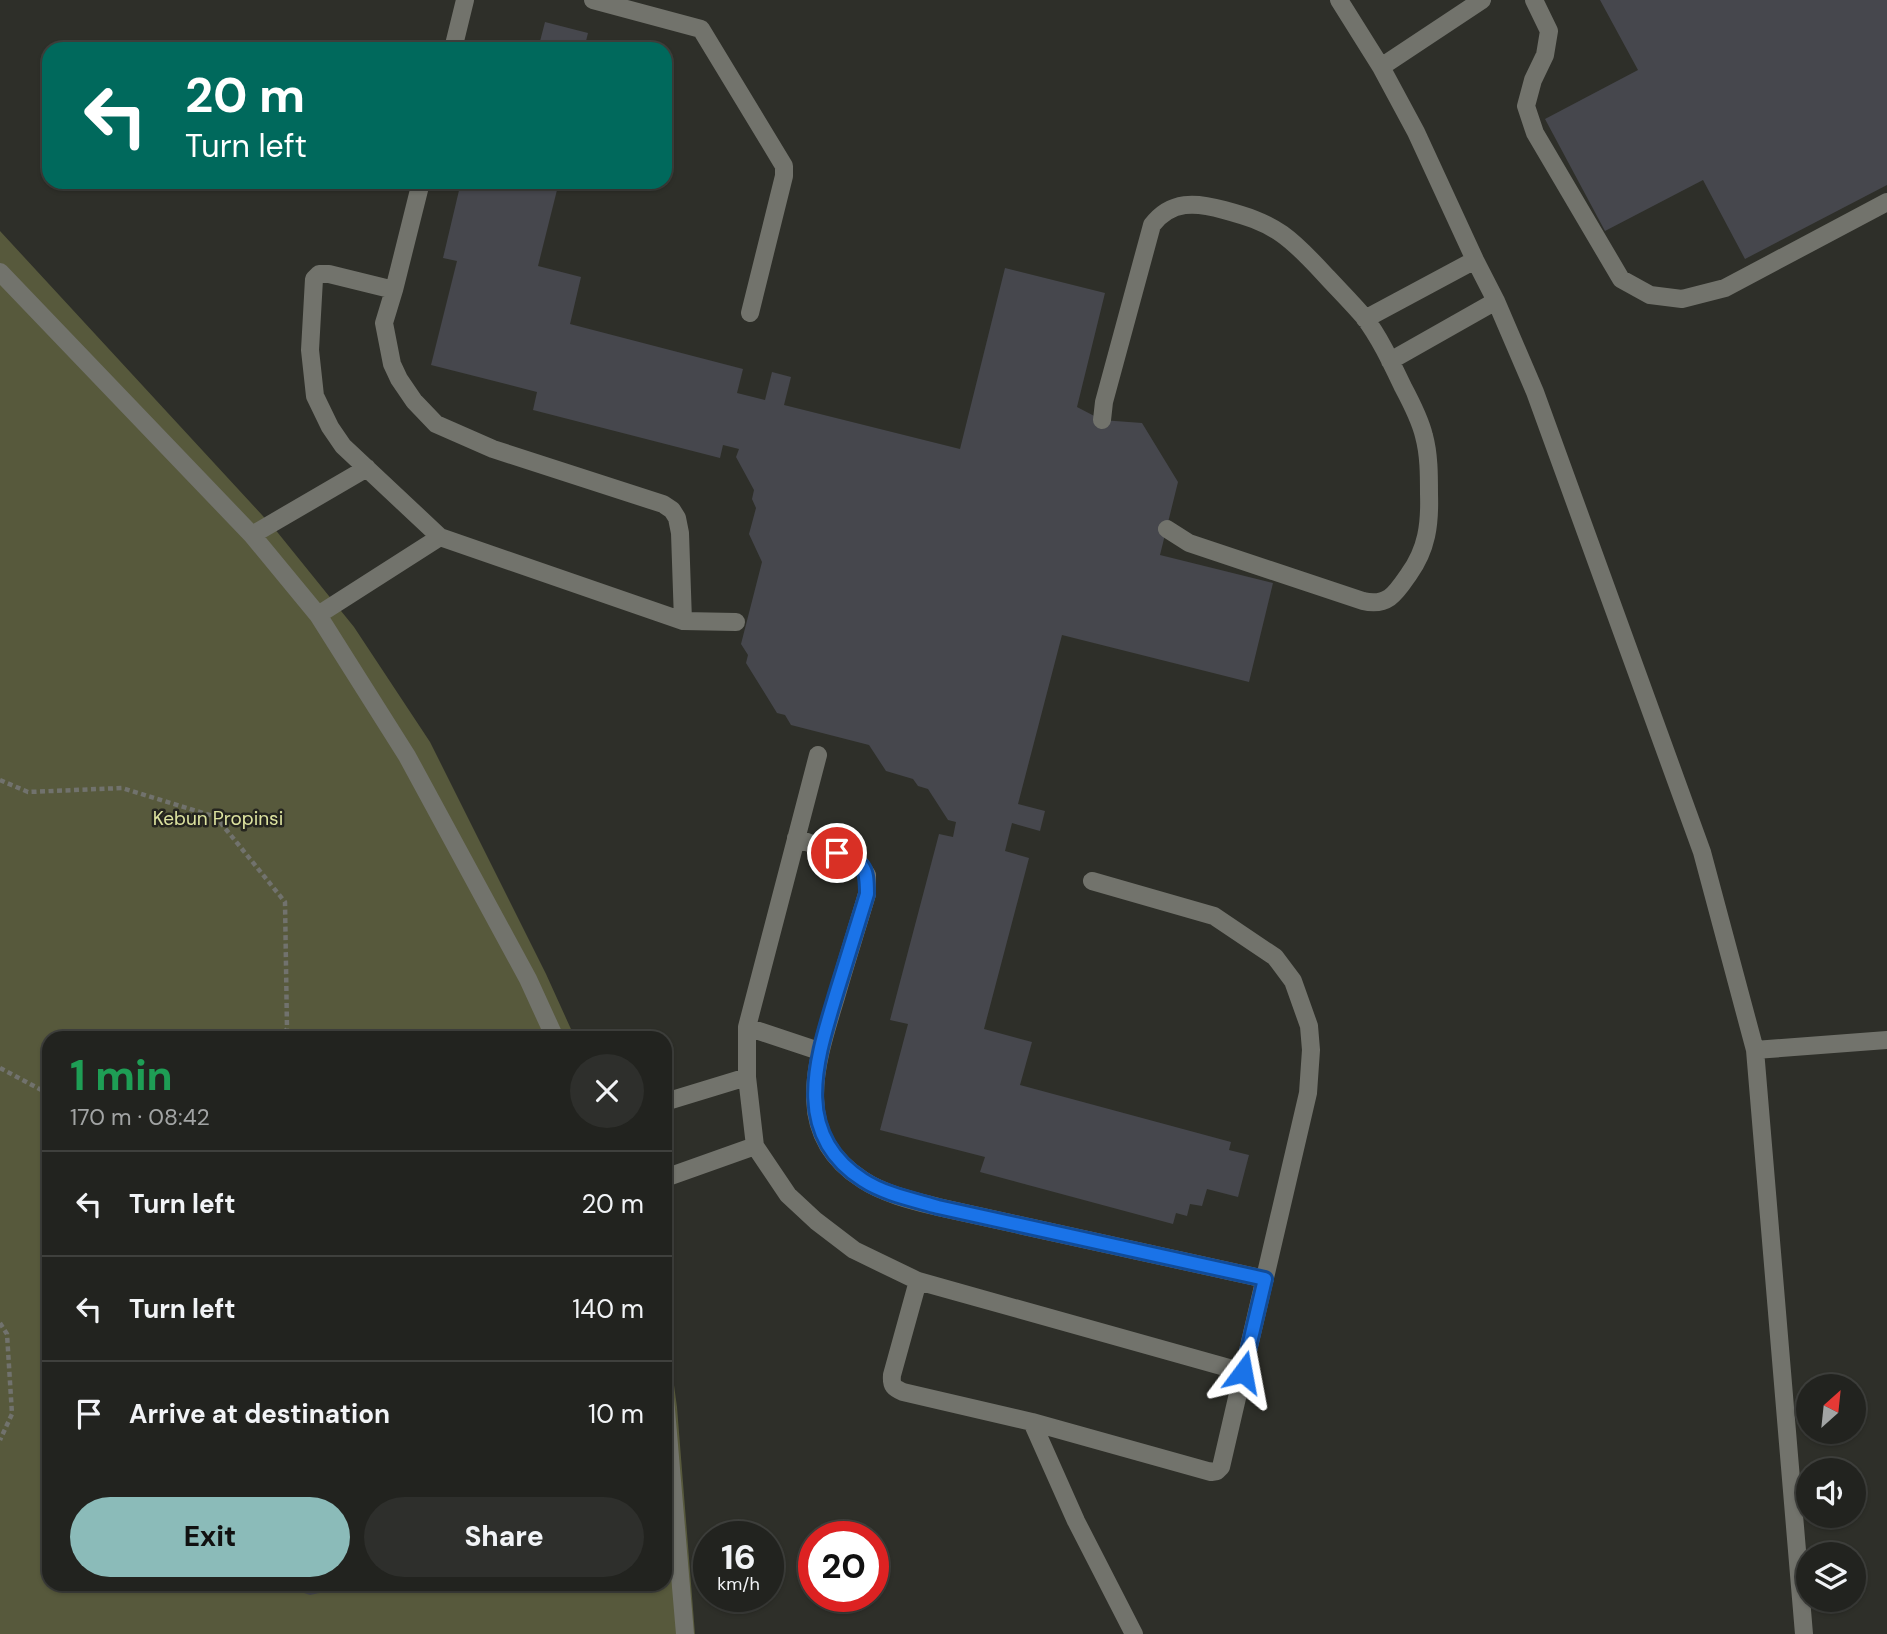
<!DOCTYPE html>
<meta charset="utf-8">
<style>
:root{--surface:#22231f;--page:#2e2f2c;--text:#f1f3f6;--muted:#a2a4a4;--line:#3f403d;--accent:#8bbbb9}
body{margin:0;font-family:"DM Sans",sans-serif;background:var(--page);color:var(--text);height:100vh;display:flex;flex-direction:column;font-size:26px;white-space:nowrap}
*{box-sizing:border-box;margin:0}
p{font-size:23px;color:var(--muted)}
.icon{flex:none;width:38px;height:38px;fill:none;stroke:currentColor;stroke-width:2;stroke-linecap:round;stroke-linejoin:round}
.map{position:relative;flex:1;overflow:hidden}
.details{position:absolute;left:42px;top:1031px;width:630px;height:560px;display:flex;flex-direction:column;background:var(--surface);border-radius:21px;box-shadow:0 2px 5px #0004,0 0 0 2px var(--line)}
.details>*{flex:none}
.banner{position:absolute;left:42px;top:42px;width:630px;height:147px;border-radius:21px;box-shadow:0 2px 5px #0004,0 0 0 2px var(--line);background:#00695c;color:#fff;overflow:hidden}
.needle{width:46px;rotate:27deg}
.buttons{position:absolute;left:1796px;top:1374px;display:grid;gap:14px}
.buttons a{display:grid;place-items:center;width:70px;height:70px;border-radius:50%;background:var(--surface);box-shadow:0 2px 5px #0004,0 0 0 2px var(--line);font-size:35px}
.speed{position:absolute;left:693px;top:1521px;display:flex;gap:14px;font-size:35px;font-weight:700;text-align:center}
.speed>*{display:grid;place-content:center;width:91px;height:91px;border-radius:50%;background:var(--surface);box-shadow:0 2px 5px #0004,0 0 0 2px var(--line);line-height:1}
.speed small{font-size:18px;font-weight:400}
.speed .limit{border:10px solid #d22;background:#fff;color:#111}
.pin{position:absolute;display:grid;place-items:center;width:60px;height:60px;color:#fff;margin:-30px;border:4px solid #fff;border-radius:50%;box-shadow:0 2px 7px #0007}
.me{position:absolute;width:77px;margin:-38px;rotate:13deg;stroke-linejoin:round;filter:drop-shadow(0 0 5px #0008)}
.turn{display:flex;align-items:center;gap:24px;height:147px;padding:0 28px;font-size:32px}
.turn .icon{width:91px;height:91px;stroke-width:2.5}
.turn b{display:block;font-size:49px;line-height:60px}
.round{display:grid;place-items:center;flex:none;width:74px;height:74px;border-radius:37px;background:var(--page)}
.overview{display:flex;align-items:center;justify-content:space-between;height:119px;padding:0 28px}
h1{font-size:42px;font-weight:800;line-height:52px;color:#1e9e55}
.button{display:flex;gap:14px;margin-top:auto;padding:14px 28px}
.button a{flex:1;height:80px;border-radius:42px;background:var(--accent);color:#111;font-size:28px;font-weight:800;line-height:80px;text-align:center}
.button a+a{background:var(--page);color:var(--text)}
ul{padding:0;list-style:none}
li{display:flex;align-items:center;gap:21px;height:105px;padding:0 28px;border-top:2px solid var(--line)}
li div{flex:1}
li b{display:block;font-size:26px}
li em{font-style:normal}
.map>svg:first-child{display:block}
.green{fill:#57593c}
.building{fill:#46474d}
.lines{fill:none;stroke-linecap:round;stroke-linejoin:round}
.path{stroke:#71726d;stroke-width:4.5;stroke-dasharray:5 3.5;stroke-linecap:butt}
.service{stroke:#72736c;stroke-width:18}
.route-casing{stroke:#114b97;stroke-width:18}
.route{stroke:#1a73e8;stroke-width:12}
.labels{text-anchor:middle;stroke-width:5;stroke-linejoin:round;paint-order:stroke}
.park-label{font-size:19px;fill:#dde3a0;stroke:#25251f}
</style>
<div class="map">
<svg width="1887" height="1634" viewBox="0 0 1887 1634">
<rect width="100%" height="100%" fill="#2e2f29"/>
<path class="green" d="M0,231L274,528L354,627L430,742L546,974L575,1038H49V1584H665V1319L677,1407L695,1634H0Z"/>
<path class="building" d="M1600,0H1887V185L1745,259L1703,180L1605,231L1545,119L1638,70Z
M545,22L588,33L584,49H538Z
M461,182H559L538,266L581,277L570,324L743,369L737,393L765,400L772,372L791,377L784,405L960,449L1005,268L1105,293L1077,407L1102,420L1142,423L1178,482L1160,555L1273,583L1249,682L1062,635L1018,804L1045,811L1040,831L1012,823L1005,851L1029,858L984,1029L1032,1042L1020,1085L1231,1142L1229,1150L1249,1155L1238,1197L1207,1189L1202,1206L1190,1204L1187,1216L1176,1213L1173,1224L980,1172L985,1157L880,1130L908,1024L890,1020L939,834L953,837L956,822L948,820L928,789L918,786L913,779L886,771L869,745L791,725L785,715L777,713L746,663L748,655L741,644L762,562L749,534L756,508L752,499L754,490L736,457L739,449L723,445L720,458L533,410L537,392L431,365L457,261L443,258Z
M278,1584H346L338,1589L310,1595Z"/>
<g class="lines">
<path class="path" d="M0,780L28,792L122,788L216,817L285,902L287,1029L278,1038
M0,1068L49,1094
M0,1323L7,1334L12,1414L0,1440"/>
<path class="service" d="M593,0L701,29L784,166V176L750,313
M1339,0L1381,67L1416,132L1475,260L1496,301L1535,392L1702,852L1755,1050L1804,1634
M1534,0L1549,31L1545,55L1533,80L1526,106L1535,133L1621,279L1650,295L1682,299L1725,288L1887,202
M453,49L465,0
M1381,67L1482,0
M421,182L394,290L384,323L392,364L399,379L414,401L436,424L493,449L663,504L672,510L677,518L680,533L683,621L736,622
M0,272L252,535L318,615L407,756L528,979L555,1038
M394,290L329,274H319L314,279L310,350L315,396L330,427L343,446L440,537L683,621
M1365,319L1475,260
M1390,361L1496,301
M1102,420L1104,402L1152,225C1171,200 1196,202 1224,210C1246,216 1263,221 1282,234C1299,246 1314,263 1328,278C1340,291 1353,304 1364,317C1380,338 1392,364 1403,387C1411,402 1420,419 1424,436C1429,454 1429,475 1429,494C1430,524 1427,549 1409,574C1396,593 1388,607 1363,601L1189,543L1167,529
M252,535L367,468
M318,615L440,537
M818,755L747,1027V1077L755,1146L788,1195L816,1221L854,1250L918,1281L1243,1372L1308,1093L1311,1050L1309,1026L1293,981L1275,957L1214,916L1092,881
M796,838L858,861L867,875V894C857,928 846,962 836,997C816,1063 791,1134 863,1180C884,1194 914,1201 938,1207L1265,1279
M747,1027L819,1051
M1755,1050L1887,1040
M665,1102L747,1077
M665,1178L755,1146
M918,1281L892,1375C891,1386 894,1388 903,1392L1032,1422L1211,1472L1217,1471L1221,1467L1243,1372
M665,1398L685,1634
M1032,1422L1076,1521L1134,1634"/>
</g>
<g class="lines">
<g class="route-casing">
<path id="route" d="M837,853C864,863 867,865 867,894C857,927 847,959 837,991C817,1058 790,1133 863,1180C884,1194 914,1200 938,1207L1265,1279L1243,1372"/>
</g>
<use href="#route" class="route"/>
</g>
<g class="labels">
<g class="park-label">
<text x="218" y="825">Kebun Propinsi</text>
</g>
</g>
</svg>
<div class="buttons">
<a><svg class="needle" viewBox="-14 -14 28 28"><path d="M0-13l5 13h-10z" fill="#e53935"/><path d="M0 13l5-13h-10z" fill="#a2a4a4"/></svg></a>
<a><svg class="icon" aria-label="sound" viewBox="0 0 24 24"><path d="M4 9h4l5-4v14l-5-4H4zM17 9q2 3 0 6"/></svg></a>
<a><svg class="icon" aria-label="layers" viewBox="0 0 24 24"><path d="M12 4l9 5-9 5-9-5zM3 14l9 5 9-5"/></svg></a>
</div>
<div class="speed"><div>16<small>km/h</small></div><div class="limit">20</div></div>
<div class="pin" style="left:837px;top:853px;background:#d93025"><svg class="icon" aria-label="arrive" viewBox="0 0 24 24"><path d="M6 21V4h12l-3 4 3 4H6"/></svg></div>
<svg class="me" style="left:1243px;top:1372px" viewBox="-20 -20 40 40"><path d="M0-17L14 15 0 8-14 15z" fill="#1a73e8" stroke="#fff" stroke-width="4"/></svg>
<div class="banner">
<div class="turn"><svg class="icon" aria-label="left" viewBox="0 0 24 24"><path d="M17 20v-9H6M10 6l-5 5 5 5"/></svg><div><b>20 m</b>Turn left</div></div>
</div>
<section class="details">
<div class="overview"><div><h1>1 min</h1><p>170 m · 08:42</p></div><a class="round"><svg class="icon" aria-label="close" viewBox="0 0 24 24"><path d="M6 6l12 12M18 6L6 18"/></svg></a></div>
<ul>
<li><svg class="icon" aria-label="left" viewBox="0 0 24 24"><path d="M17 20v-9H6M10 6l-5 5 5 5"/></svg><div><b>Turn left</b></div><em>20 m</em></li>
<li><svg class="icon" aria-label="left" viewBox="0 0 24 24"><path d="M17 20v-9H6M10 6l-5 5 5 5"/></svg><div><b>Turn left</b></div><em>140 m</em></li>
<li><svg class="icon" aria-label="arrive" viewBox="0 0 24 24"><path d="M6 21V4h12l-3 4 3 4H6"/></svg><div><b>Arrive at destination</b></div><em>10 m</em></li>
</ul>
<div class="button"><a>Exit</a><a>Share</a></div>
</section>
</div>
